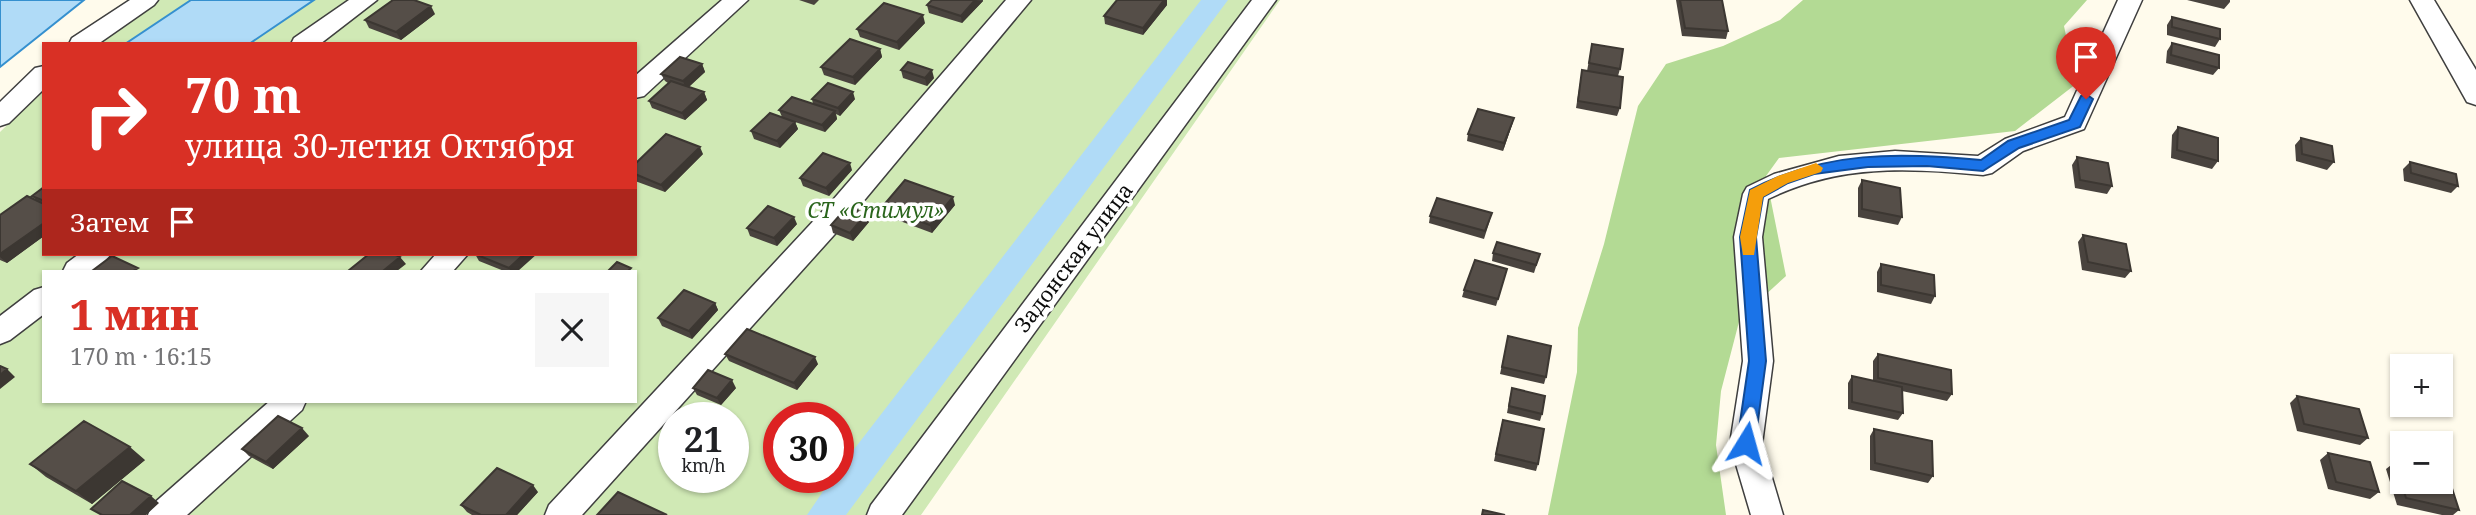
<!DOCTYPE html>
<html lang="ru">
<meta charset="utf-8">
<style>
:root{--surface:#fff;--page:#f6f6f6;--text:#202124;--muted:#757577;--accent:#d93025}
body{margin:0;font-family:"Noto Serif",serif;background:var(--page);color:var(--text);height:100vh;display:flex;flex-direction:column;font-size:26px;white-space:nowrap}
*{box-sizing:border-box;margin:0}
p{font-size:23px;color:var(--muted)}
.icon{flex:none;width:38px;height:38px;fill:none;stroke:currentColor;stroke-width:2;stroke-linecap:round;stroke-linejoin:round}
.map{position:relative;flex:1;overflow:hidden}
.sheet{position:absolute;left:42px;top:270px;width:595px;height:133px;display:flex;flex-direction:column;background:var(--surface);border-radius:0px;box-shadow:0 2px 5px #0004}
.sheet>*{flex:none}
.banner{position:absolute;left:42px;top:42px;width:595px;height:214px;border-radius:0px;box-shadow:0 2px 5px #0004;background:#d93025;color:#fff;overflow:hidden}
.buttons{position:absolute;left:2390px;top:354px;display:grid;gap:14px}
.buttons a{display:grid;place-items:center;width:63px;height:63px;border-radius:0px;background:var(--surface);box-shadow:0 2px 5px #0004;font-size:35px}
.speed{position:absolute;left:658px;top:402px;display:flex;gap:14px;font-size:35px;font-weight:700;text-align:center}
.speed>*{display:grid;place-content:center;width:91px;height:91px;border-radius:50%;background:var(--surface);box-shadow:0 2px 5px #0004;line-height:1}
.speed small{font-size:18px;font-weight:400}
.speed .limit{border:10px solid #d22;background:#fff;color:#111}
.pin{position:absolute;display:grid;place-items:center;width:60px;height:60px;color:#fff;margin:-72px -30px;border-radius:50% 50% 50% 0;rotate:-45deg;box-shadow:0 0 7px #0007}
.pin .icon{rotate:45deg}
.me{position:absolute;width:77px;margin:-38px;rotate:8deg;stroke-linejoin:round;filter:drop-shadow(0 0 5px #0008)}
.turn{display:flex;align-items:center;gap:24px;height:147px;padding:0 28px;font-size:32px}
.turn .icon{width:91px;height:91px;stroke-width:2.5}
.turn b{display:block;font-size:49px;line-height:60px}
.then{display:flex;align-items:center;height:66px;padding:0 28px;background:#0003;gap:14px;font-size:26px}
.round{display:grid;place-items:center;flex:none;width:74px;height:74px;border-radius:0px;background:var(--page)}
.summary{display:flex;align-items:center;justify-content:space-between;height:119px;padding:0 28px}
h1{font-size:42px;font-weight:800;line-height:52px;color:var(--accent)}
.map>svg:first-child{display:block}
.green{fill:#d0e9b5;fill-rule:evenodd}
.forest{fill:#b3da94}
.water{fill:#b0dbf7;stroke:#3590cf;stroke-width:2}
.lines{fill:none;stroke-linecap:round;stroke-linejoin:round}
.canal{fill:#b0dbf7;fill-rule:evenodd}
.street-casing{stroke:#3f3f3f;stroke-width:3}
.street{fill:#fff;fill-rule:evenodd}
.wall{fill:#49433e}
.shaded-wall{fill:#3c3732}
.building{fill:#554e48;stroke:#3c3732;stroke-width:2}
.route{fill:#1a73e8;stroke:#114b97;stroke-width:2}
.slow{fill:#f59e0b}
.labels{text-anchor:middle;stroke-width:7;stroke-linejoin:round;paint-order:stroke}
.park-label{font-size:21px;font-style:italic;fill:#2a651c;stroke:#fff}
.street-label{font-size:21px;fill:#0c0c0c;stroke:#fff}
</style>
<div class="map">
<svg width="2476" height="515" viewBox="0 0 2476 515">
<rect width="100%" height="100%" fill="#fffbec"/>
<path class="green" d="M154,0H1280L921,515H0V132L44,89V254H635V44H100ZM44,271H635V401H44ZM674,418H733V478H674ZM779,418H838V478H779Z"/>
<path class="forest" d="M1803,0H2087L2064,26L2076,84L2015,131L1779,158L1766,176L1786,276L1740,318L1721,391L1716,445L1726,515H1548L1577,372L1578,328L1604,244L1638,106L1666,64L1723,46L1780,20Z"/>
<path class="water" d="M0,0H84L0,67Z
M191,0H314L249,44H125Z"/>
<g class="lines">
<path class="canal" d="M1201,0H1228L846,515H807L832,478H838V470Z"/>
<g class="street-casing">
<path id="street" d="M130,0H158L154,5L98,44H69L72,38Z
M349,0H377L320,44H291L294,38Z
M722,0H748L644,96L635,98V76Z
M1006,0H1031L852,215L582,515H545L549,505L832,201Z
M1252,0H1276L902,515H867L871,505Z
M2118,0H2142L2084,129L2023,151L1992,173L1983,175C1906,168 1840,164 1768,199L1762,237L1773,361L1762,444L1783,515H1751L1730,444L1743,361L1734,237L1743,194L1747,187L1774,174L1839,156L1895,151L1978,156L2005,139L2065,117Z
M2410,0H2434L2476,70V105L2467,102Z
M44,66V89L9,123L0,126V102L35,68Z
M79,254H111L96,271H63L67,263Z
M436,254H468L453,271H421Z
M44,287V314L10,340L0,344V316L34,290Z
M270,401H306L302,410L187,515H148L152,505Z"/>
</g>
<use href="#street" class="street"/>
</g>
<path class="wall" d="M799,0H819L814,5Z
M932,0H983V1L962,23L929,13L927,5Z
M1117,0H1167V5L1143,35L1105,24L1104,16Z
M1676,0H1722L1728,31L1726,39L1682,36Z
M2187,0H2230V2L2224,9Z
M435,14L401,40L369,28L365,20Z
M2172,17L2220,39L2215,47L2167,35V25Z
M925,23L899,50L860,37L857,29Z
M2172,43L2219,68L2213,75L2166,63L2167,51Z
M1592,44L1620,69L1618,76L1587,71Z
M880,49L882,57L855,85L824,75L821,67Z
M702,64L705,72L689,87L704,92L707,100L685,120L652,108L649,101L668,83L665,81L661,74Z
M901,70L934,78L927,86L903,78Z
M1582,70L1620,108L1617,116L1576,108Z
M812,99H855L840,116L836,114L837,119L825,132L795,122L798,129L780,148L754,139L751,131L782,117L779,110L813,104Z
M1514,118L1512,125L1503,151L1467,141L1468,134Z
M2178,127L2218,161L2212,169L2171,158L2172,135Z
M2301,138L2334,162L2327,170L2296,161L2295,145Z
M703,154L665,192L635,181V164Z
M2077,157L2112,186L2107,194L2075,188L2072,165Z
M2410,162L2458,186L2451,193L2404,181L2403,169Z
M852,170L829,196L803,186L800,178Z
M1862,180L1902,217L1898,225L1858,217V188Z
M44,187V236L7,263L0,260V215L38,202L32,196Z
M955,205L932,233L884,215L882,207Z
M866,214L869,222L853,241L833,233L831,225Z
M1430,216L1490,220L1484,239L1429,223Z
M797,224L777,246L750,236L747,228Z
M2083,235L2131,271L2125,278L2082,270L2078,242Z
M1493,253L1540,254L1534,273L1492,261Z
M475,254L518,271H504L479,261Z
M1881,264L1935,296L1931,304L1877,292V272Z
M1507,269L1496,306L1462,297L1464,290Z
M715,303L718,310L692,339L662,326L658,318Z
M1508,336L1546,377L1544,384L1500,374Z
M725,354L818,364L797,390L729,361Z
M1878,354L1952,394L1947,401L1902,391L1903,413L1898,420L1848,409V383L1852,376L1873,381V361Z
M693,388H736L721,405L697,395Z
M1510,396L1542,414L1540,421L1507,413Z
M2297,396L2368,438L2360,445L2297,431L2290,403Z
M1501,427L1538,464L1536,471L1494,461Z
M1874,429L1933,476L1928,483L1870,470V436Z
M309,436L273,469L249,456L242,449Z
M2328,453L2379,492L2370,499L2328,489L2320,460Z
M145,460L92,504L46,477L30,464Z
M2395,462L2459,510L2453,515H2442L2397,505L2386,469Z
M538,492L517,515H472L467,512L461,505Z"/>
<path class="shaded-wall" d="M975,0L983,1L962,23L961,16Z
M1164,0H1167V5L1143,35V28Z
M431,6L435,14L401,40L396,32Z
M923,15L925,23L899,50L897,42Z
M880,49L882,57L855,85L853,77Z
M702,64L705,72L686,89L683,81Z
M932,70L934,78L927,86L925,78Z
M704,92L707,100L685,120L682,113Z
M853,92L855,99L840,116L838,108Z
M835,111L837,119L825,132L822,125Z
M1514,118L1512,125L1503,151L1504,143Z
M795,122L798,129L780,148L777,141Z
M700,147L703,154L665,192L661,185Z
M850,163L852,170L829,196L826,188Z
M953,197L955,205L932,233L930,225Z
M866,214L869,222L853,241L850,233Z
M794,217L797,224L777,246L774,238Z
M44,223V236L7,263L0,257V254Z
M524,254H537L518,271H511L509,268Z
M400,257L406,264L397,271H383Z
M715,303L718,310L692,339L689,331Z
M815,357L818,364L797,390L794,383Z
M7,369L15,377L0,389V375Z
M732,380L736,388L721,405L717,398Z
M302,428L309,436L273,469L266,462Z
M130,447L145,460L92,504L76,491Z
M533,485L538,492L517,515H506Z
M151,496L159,503L146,515H130Z"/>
<path class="building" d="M393,0H414L431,6L396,32L365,20Z
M932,0H975L961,16L927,5Z
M1117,0H1164L1143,28L1104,16Z
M1680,0H1722L1728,31L1685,28Z
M884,3L923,15L897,42L857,29Z
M2172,17L2220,29V39L2172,27Z
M850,39L880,49L853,77L821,67Z
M2172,43L2219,55V68L2171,55Z
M1592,44L1623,49L1620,69L1589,63Z
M680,57L702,64L683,81L661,74Z
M908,62L932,70L925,78L901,70Z
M1582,70L1623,77L1620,108L1578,101Z
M671,81L704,92L682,113L649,101Z
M828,83L853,92L838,108L812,99Z
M792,97L835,111L822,125L779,110Z
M1478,109L1514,118L1504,143L1468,134Z
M770,113L795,122L777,141L751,131Z
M2178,127L2218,138V161L2177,150Z
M666,134L700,147L661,185L635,174V164Z
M2301,138L2332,146L2334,162L2302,154Z
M823,153L850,163L826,188L800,178Z
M2077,157L2108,163L2112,186L2080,180Z
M2410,162L2456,174L2458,186L2411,173Z
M905,180L953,197L930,225L882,207Z
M1862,180L1900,188L1902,217L1862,209Z
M44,187V201L32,196Z
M27,196L44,204V223L0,254V215Z
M1437,198L1492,213L1485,231L1430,216Z
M768,206L794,217L774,238L747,228Z
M847,207L866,214L850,233L831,225Z
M2083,235L2126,244L2131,271L2088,262Z
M1497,242L1540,254L1536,265L1493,253Z
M369,254H394L400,257L383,271H348Z
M475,254H524L509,268Z
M112,256L138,268L133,271H92Z
M1475,260L1507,269L1498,299L1464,290Z
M617,262L631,268L628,271H608Z
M1881,264L1934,275L1935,296L1881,285Z
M684,290L715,303L689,331L658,318Z
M747,329L815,357L794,383L725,354Z
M1508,336L1551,346L1546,377L1502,367Z
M1878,354L1951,370L1952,394L1878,378Z
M0,366L7,369L0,375Z
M708,370L732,380L717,398L693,388Z
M1852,376L1902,387L1903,413L1852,402Z
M1512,388L1545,396L1542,414L1509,406Z
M2297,396L2359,409L2368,438L2304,424Z
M278,416L302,428L266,462L242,449Z
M1503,420L1544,429L1538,464L1496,454Z
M84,421L130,447L76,491L30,464Z
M1874,429L1932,441L1933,476L1875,463Z
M2328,453L2370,462L2379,492L2336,482Z
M2395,462L2403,464V481H2441V472L2447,473L2459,510L2406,498Z
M497,468L533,485L506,515H481L461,505Z
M122,481L151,496L130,515H102L91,509Z
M618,492L667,515H597Z
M1483,510L1505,515H1482Z"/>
<path class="route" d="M2086,94L2093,99L2080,127L2019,148L1983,171L1927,166L1868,167L1814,174L1788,183L1763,197L1756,237L1766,361L1755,443L1752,449L1746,451L1739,449L1737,443L1749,361L1740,237L1750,190C1826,150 1898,153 1981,160L2008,141L2069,120L2081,96Z"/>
<path class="slow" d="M1816,163L1823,168L1821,172L1788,183L1763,197L1754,255H1743L1740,237L1750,190L1778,176Z"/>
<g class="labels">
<g class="park-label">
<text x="876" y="218">СТ «Стимул»</text>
</g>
<g class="street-label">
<text transform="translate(1074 258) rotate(-53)" y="7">Задонская улица</text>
</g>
</g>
</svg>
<div class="buttons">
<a>+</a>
<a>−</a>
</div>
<div class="speed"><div>21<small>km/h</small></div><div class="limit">30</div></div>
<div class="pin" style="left:2086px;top:99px;background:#d93025"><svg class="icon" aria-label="arrive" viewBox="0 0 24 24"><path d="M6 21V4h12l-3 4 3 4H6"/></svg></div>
<svg class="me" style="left:1746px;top:443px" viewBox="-20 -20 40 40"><path d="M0-17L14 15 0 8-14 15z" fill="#1a73e8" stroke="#fff" stroke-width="4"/></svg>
<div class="banner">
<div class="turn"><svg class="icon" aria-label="right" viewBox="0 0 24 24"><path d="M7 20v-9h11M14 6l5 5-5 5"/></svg><div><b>70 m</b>улица 30-летия Октября</div></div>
<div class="then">Затем<svg class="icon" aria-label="arrive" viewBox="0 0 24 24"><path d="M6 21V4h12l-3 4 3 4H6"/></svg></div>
</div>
<section class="sheet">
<div class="summary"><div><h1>1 мин</h1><p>170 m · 16:15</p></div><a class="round"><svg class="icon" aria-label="close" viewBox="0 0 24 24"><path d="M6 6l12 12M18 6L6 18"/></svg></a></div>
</section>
</div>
